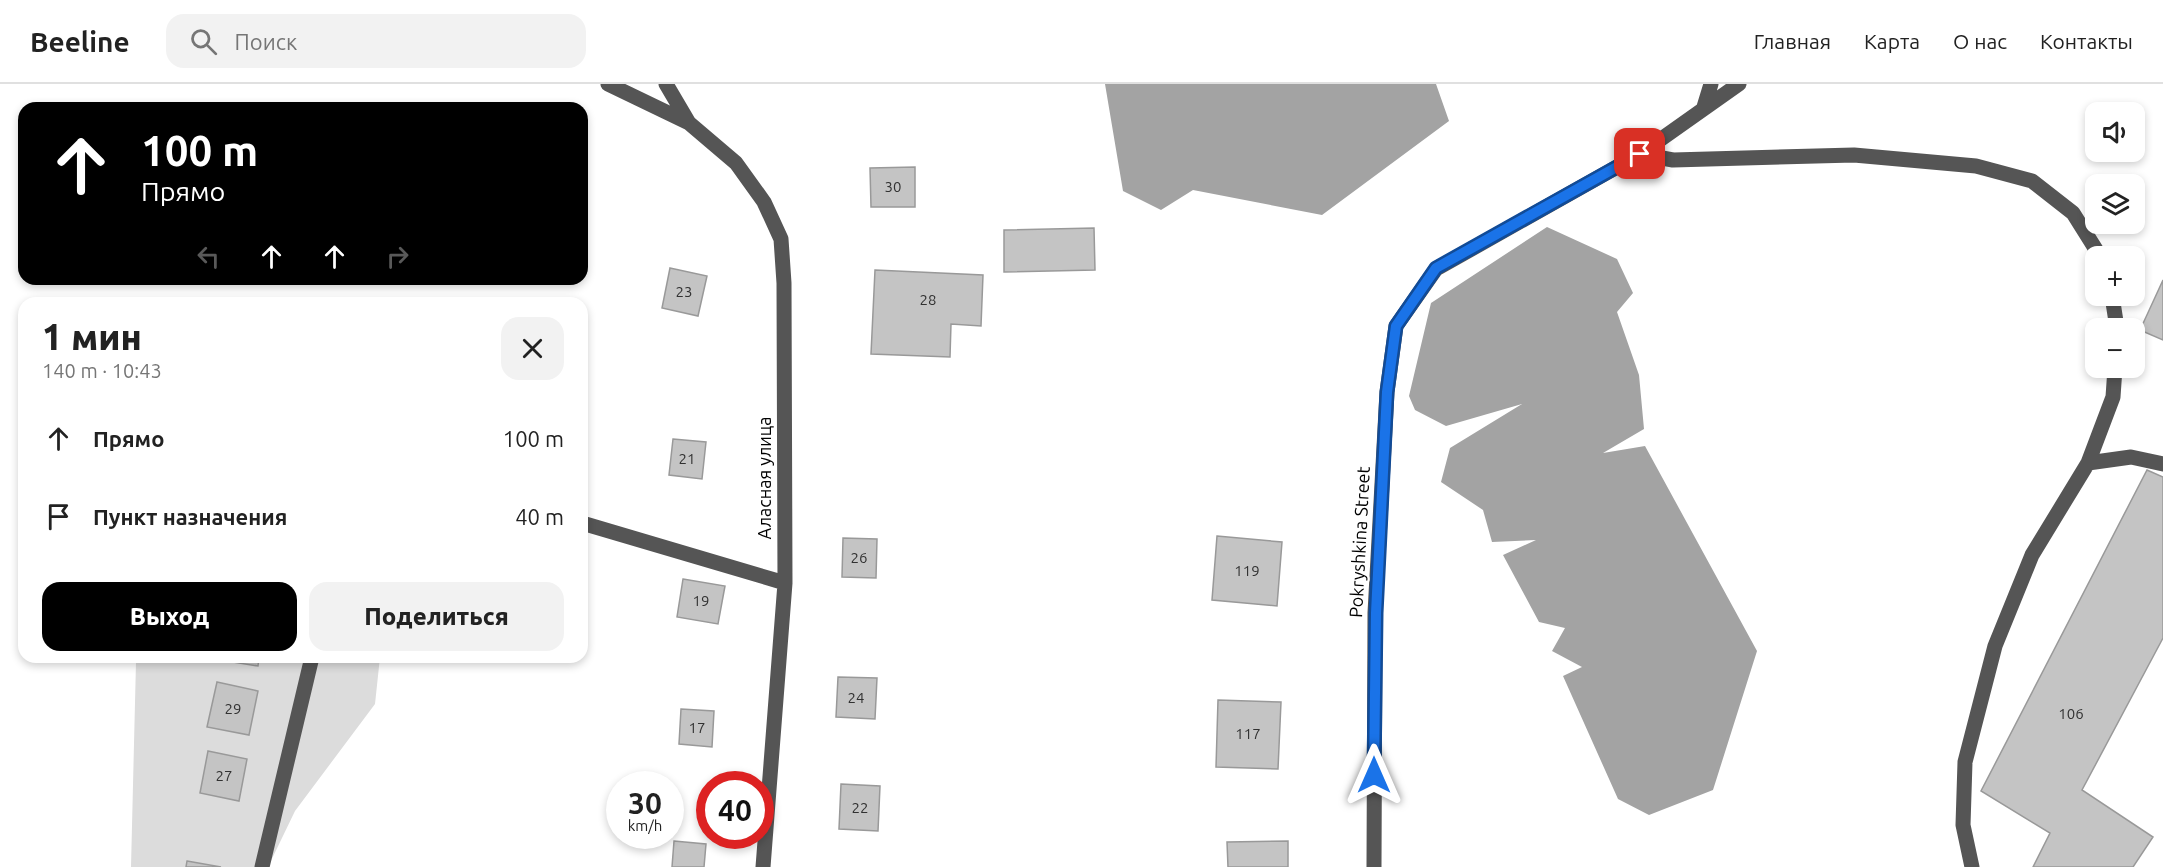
<!DOCTYPE html>
<html lang="ru">
<meta charset="utf-8">
<style>
:root{--surface:#fff;--page:#f2f2f2;--text:#222;--muted:#767676;--line:#e0e0e0;--accent:#000}
body{margin:0;font-family:Ubuntu,sans-serif;background:var(--page);color:var(--text);height:100vh;display:flex;flex-direction:column;font-size:22px;white-space:nowrap}
*{box-sizing:border-box;margin:0}
p{font-size:20px;color:var(--muted)}
.icon{flex:none;width:33px;height:33px;fill:none;stroke:currentColor;stroke-width:2;stroke-linecap:round;stroke-linejoin:round}
.map{position:relative;flex:1;overflow:hidden}
.sheet{position:absolute;left:18px;top:213px;width:570px;height:366px;display:flex;flex-direction:column;background:var(--surface);border-radius:18px;box-shadow:0 3px 9px #0003}
.sheet>*{flex:none}
.top-card{position:absolute;left:18px;top:18px;width:570px;height:183px;border-radius:18px;box-shadow:0 3px 9px #0003;background:#000;color:#fff;overflow:hidden}
.controls{position:absolute;left:2085px;top:18px;display:grid;gap:12px}
.controls a{display:grid;place-items:center;width:60px;height:60px;border-radius:12px;background:var(--surface);box-shadow:0 3px 9px #0003;font-size:30px}
.speed{position:absolute;left:606px;top:687px;display:flex;gap:12px;font-size:30px;font-weight:700;text-align:center}
.speed>*{display:grid;place-content:center;width:78px;height:78px;border-radius:50%;background:var(--surface);box-shadow:0 3px 9px #0003;line-height:1}
.speed small{font-size:15px;font-weight:400}
.speed .limit{border:9px solid #d22;background:#fff;color:#111}
.pin{position:absolute;display:grid;place-items:center;width:51px;height:51px;color:#fff;margin:-26px;border-radius:12px;box-shadow:0 3px 9px #0006}
.me{position:absolute;width:66px;margin:-33px;rotate:0deg;stroke-linejoin:round;filter:drop-shadow(0 0 4px #0008)}
.turn{display:flex;align-items:center;gap:21px;height:126px;padding:0 24px;font-size:27px}
.turn .icon{width:78px;height:78px;stroke-width:2.5}
.turn b{display:block;font-size:42px;line-height:51px}
.lanes{display:flex;align-items:center;height:57px;padding:0 24px;background:#0003;justify-content:center;gap:30px;direction:ltr}
.lanes .off{opacity:.35}
.round{display:grid;place-items:center;flex:none;width:63px;height:63px;border-radius:18px;background:var(--page)}
.head{display:flex;align-items:center;justify-content:space-between;height:102px;padding:0 24px}
h1{font-size:36px;font-weight:800;line-height:45px}
.action{display:flex;gap:12px;margin-top:auto;padding:12px 24px}
.action a{flex:1;height:69px;border-radius:18px;background:var(--accent);color:#fff;font-size:24px;font-weight:800;line-height:69px;text-align:center}
.action a+a{background:var(--page);color:var(--text)}
ul{padding:0;list-style:none}
li{display:flex;align-items:center;gap:18px;height:78px;padding:0 24px}
li div{flex:1}
li b{display:block;font-size:22px}
li em{font-style:normal}
header{display:flex;align-items:center;gap:36px;box-sizing:border-box;height:84px;padding:0 30px;background:var(--surface);border-bottom:2px solid var(--line)}
header strong{font-size:28px}
nav{display:flex;gap:33px;margin-inline-start:auto;font-size:21px}
.search{width:420px;height:54px;background:var(--page);display:flex;align-items:center;gap:15px;box-sizing:border-box;padding:0 21px;border-radius:18px;color:var(--muted);font-size:22px}
.map>svg:first-child{display:block}
.green{fill:#dcdcdc}
.water{fill:#a3a3a3}
.building{fill:#c4c4c4;stroke:#999;stroke-width:1.5}
.lines{fill:none;stroke-linecap:round;stroke-linejoin:round}
.minor{stroke:#555;stroke-width:15}
.route-casing{stroke:#114b97;stroke-width:15}
.route{stroke:#1a73e8;stroke-width:10}
.labels{text-anchor:middle;stroke-width:4.5;stroke-linejoin:round;paint-order:stroke}
.number-label{font-size:15px;fill:#313131}
.street-label{font-size:18px;fill:#000;stroke:#fff}
</style>
<header>
<strong>Beeline</strong>
<div class="search"><svg class="icon" aria-label="search" viewBox="0 0 24 24"><circle cx="10" cy="10" r="6"/><path d="M15 15l6 6"/></svg>Поиск</div>
<nav><a>Главная</a><a>Карта</a><a>О нас</a><a>Контакты</a></nav>
</header>
<div class="map">
<svg width="2163" height="783" viewBox="0 0 2163 783">
<rect width="100%" height="100%" fill="#fff"/>
<path class="green" d="M138,573H380L375,620L295,727L268,783H131L136,578Z"/>
<path class="water" d="M1105,0H1436L1449,37L1322,131L1193,106L1161,126L1123,107Z
M1547,143L1617,175L1633,209L1617,228L1639,291L1644,345L1603,369L1645,362L1757,567L1713,706L1649,731L1618,715L1563,592L1582,583L1552,567L1565,544L1539,538L1503,471L1536,456L1492,458L1483,426L1441,398L1450,364L1522,320L1446,342L1415,326L1409,312L1431,219Z"/>
<path class="building" d="M915,83V123H871L870,84Z
M1094,144L1095,186L1004,188V146Z
M670,184L707,192L698,232L662,224Z
M875,186L983,191L981,242L951,240L950,273L871,270Z
M380,195H406V199Z
M2163,196V256L2140,246Z
M673,355L706,358L702,395L669,391Z
M2147,386L2163,393V554L2082,706L2153,753L2133,783H2033L2050,749L1981,707Z
M1217,452L1282,458L1277,522L1212,516Z
M843,454L877,455L876,494L842,493Z
M683,495L725,502L718,540L677,533Z
M221,573H259L258,582L220,576Z
M838,593L877,594L875,635L836,633Z
M217,598L258,607L249,651L207,643Z
M1218,616L1281,618L1278,685L1216,683Z
M681,625L714,627L712,663L679,660Z
M208,667L247,675L239,717L200,709Z
M841,700L880,702L878,747L839,745Z
M674,757L706,760L704,783H672Z
M1288,757V783H1228L1227,758Z
M187,777L221,783H186Z"/>
<g class="lines">
<path class="minor" d="M608,0L689,39L736,79L764,118L781,155L784,199L785,499L763,783
M666,0L689,39
M1704,23L1711,0
M1640,70L1739,0
M2112,212L2117,244
M2088,379L2113,313L2115,284
M582,439L785,499
M262,783L312,573
M1374,783L1375,529L1387,308L1396,242L1436,185L1640,70L1673,76L1854,71L1976,82L2032,97L2073,129L2100,172
M1972,783L1963,741L1965,678L1995,562L2032,471L2088,379L2131,373L2163,380"/>
</g>
<g class="lines">
<g class="route-casing">
<path id="route" d="M1374,691L1376,529L1387,308L1396,242L1436,184L1640,70"/>
</g>
<use href="#route" class="route"/>
</g>
<g class="labels">
<g class="number-label">
<text x="893" y="108">30</text>
<text x="684" y="213">23</text>
<text x="928" y="221">28</text>
<text x="687" y="380">21</text>
<text x="859" y="479">26</text>
<text x="1247" y="492">119</text>
<text x="701" y="522">19</text>
<text x="856" y="619">24</text>
<text x="233" y="630">29</text>
<text x="2071" y="635">106</text>
<text x="697" y="649">17</text>
<text x="1248" y="655">117</text>
<text x="224" y="697">27</text>
<text x="860" y="729">22</text>
</g>
<g class="street-label">
<text transform="translate(765 394) rotate(-90)" y="6">Аласная улица</text>
<text transform="translate(1360 458) rotate(-87)" y="6">Pokryshkina Street</text>
</g>
</g>
</svg>
<div class="controls">
<a><svg class="icon" aria-label="sound" viewBox="0 0 24 24"><path d="M4 9h4l5-4v14l-5-4H4zM17 9q2 3 0 6"/></svg></a>
<a><svg class="icon" aria-label="layers" viewBox="0 0 24 24"><path d="M12 4l9 5-9 5-9-5zM3 14l9 5 9-5"/></svg></a>
<a>+</a>
<a>−</a>
</div>
<div class="speed"><div>30<small>km/h</small></div><div class="limit">40</div></div>
<div class="pin" style="left:1640px;top:70px;background:#d93025"><svg class="icon" aria-label="arrive" viewBox="0 0 24 24"><path d="M6 21V4h12l-3 4 3 4H6"/></svg></div>
<svg class="me" style="left:1374px;top:691px" viewBox="-20 -20 40 40"><path d="M0-17L14 15 0 8-14 15z" fill="#1a73e8" stroke="#fff" stroke-width="4"/></svg>
<div class="top-card">
<div class="turn"><svg class="icon" aria-label="ahead" viewBox="0 0 24 24"><path d="M12 20V5M6 11l6-6 6 6"/></svg><div><b>100 m</b>Прямо</div></div>
<div class="lanes"><svg class="icon off" aria-label="left" viewBox="0 0 24 24"><path d="M17 20v-9H6M10 6l-5 5 5 5"/></svg><svg class="icon" aria-label="ahead" viewBox="0 0 24 24"><path d="M12 20V5M6 11l6-6 6 6"/></svg><svg class="icon" aria-label="ahead" viewBox="0 0 24 24"><path d="M12 20V5M6 11l6-6 6 6"/></svg><svg class="icon off" aria-label="right" viewBox="0 0 24 24"><path d="M7 20v-9h11M14 6l5 5-5 5"/></svg></div>
</div>
<section class="sheet">
<div class="head"><div><h1>1 мин</h1><p>140 m · 10:43</p></div><a class="round"><svg class="icon" aria-label="close" viewBox="0 0 24 24"><path d="M6 6l12 12M18 6L6 18"/></svg></a></div>
<ul>
<li><svg class="icon" aria-label="ahead" viewBox="0 0 24 24"><path d="M12 20V5M6 11l6-6 6 6"/></svg><div><b>Прямо</b></div><em>100 m</em></li>
<li><svg class="icon" aria-label="arrive" viewBox="0 0 24 24"><path d="M6 21V4h12l-3 4 3 4H6"/></svg><div><b>Пункт назначения</b></div><em>40 m</em></li>
</ul>
<div class="action"><a>Выход</a><a>Поделиться</a></div>
</section>
</div>
